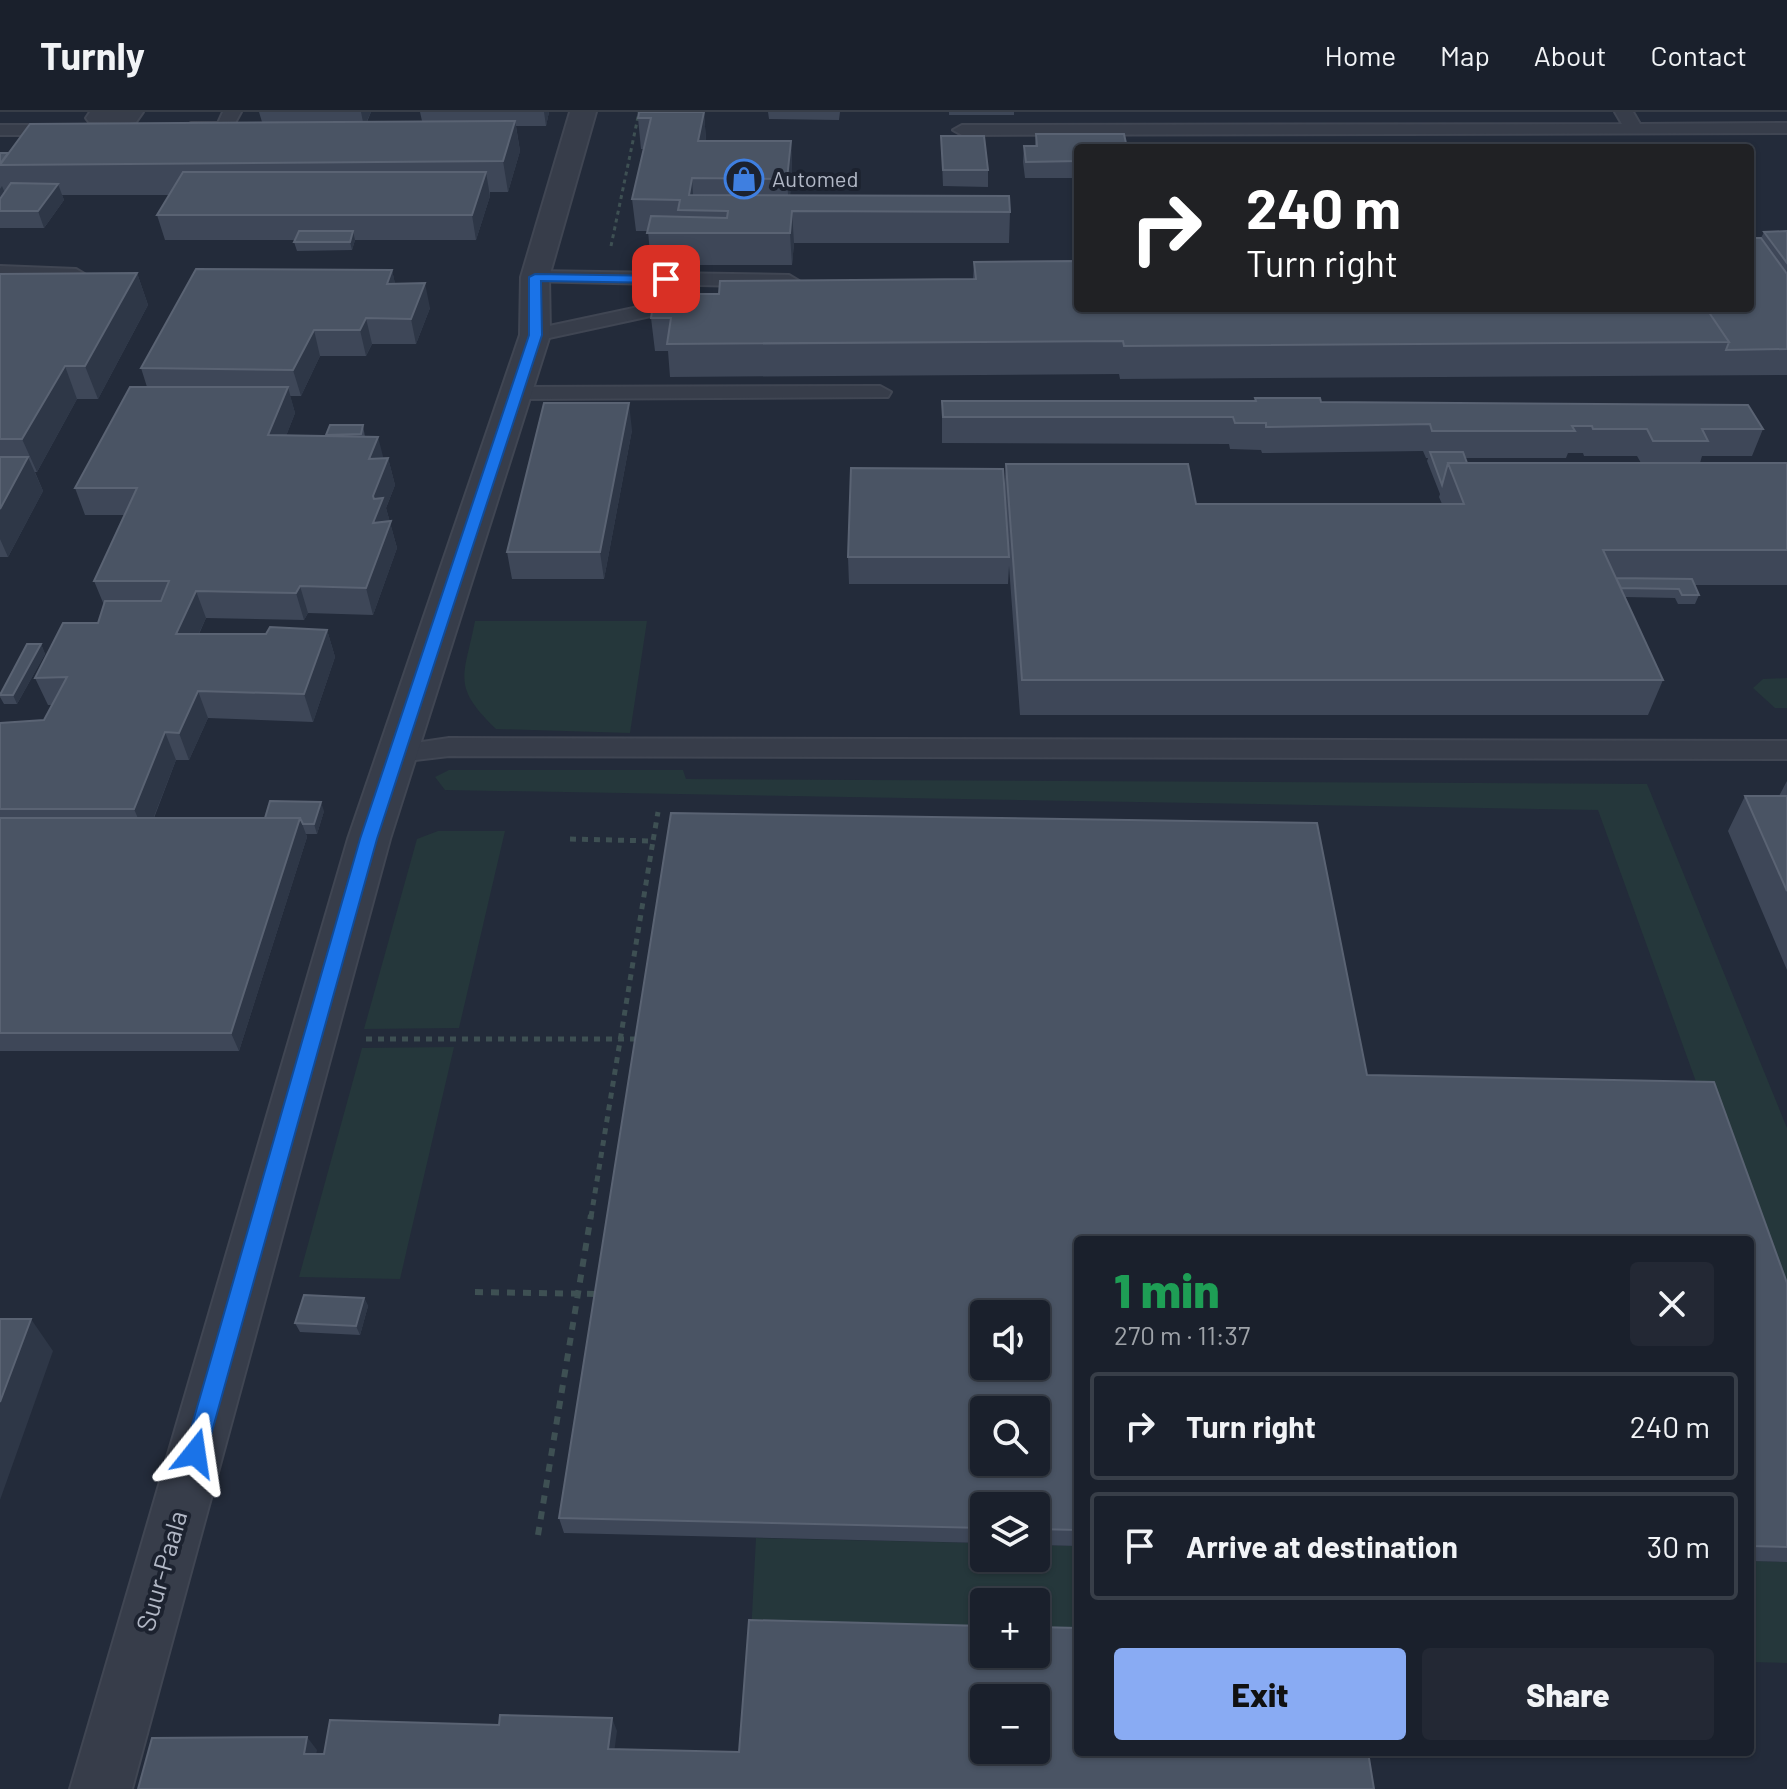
<!DOCTYPE html>
<meta charset="utf-8">
<style>
:root{--surface:#1a202c;--page:#232834;--text:#f1f3f6;--muted:#9fa3a9;--line:#383e48;--accent:#89abf3}
body{margin:0;font-family:Barlow,sans-serif;background:var(--page);color:var(--text);height:100vh;display:flex;flex-direction:column;font-size:30px;white-space:nowrap}
*{box-sizing:border-box;margin:0}
p{font-size:26px;color:var(--muted)}
.icon{flex:none;width:44px;height:44px;fill:none;stroke:currentColor;stroke-width:2;stroke-linecap:round;stroke-linejoin:round}
.map{position:relative;flex:1;overflow:hidden}
.drawer{position:absolute;left:1074px;top:1124px;width:680px;height:520px;display:flex;flex-direction:column;background:var(--surface);border-radius:8px;box-shadow:0 2px 6px #0004,0 0 0 2px var(--line)}
.drawer>*{flex:none}
.guide{position:absolute;left:1074px;top:32px;width:680px;height:168px;border-radius:8px;box-shadow:0 2px 6px #0004,0 0 0 2px var(--line);background:#202124;color:#fff;overflow:hidden}
.fabs{position:absolute;left:970px;top:1188px;display:grid;gap:16px}
.fabs a{display:grid;place-items:center;width:80px;height:80px;border-radius:8px;background:var(--surface);box-shadow:0 2px 6px #0004,0 0 0 2px var(--line);font-size:40px}
.pin{position:absolute;display:grid;place-items:center;width:68px;height:68px;color:#fff;margin:-34px;border-radius:16px;box-shadow:0 4px 12px #0006}
.me{position:absolute;width:88px;margin:-44px;rotate:15deg;stroke-linejoin:round;filter:drop-shadow(0 0 6px #0008)}
.turn{display:flex;align-items:center;gap:28px;height:168px;padding:0 40px;font-size:36px}
.turn .icon{width:104px;height:104px;stroke-width:2.5}
.turn b{display:block;font-size:56px;line-height:68px}
.round{display:grid;place-items:center;flex:none;width:84px;height:84px;border-radius:8px;background:var(--page)}
.headline{display:flex;align-items:center;justify-content:space-between;height:136px;padding:0 40px}
h1{font-size:48px;font-weight:800;line-height:60px;color:#1e9e55}
.action{display:flex;gap:16px;margin-top:auto;padding:16px 40px}
.action a{flex:1;height:92px;border-radius:8px;background:var(--accent);color:#111;font-size:32px;font-weight:800;line-height:92px;text-align:center}
.action a+a{background:var(--page);color:var(--text)}
ul{padding:0;list-style:none}
li{display:flex;align-items:center;gap:24px;height:108px;margin:0 16px 12px;padding:0 24px;border:4px solid var(--line);border-radius:8px}
li div{flex:1}
li b{display:block;font-size:30px}
li em{font-style:normal}
header{display:flex;align-items:center;gap:48px;box-sizing:border-box;height:112px;padding:0 40px;background:var(--surface);border-bottom:2px solid var(--line)}
header strong{font-size:38px}
nav{display:flex;gap:44px;margin-inline-start:auto;font-size:28px}
.map>svg:first-child{display:block}
.green{fill:#25373b}
.lines{fill:none;stroke-linecap:round;stroke-linejoin:round}
.service-casing{stroke:#404653;stroke-width:4}
.minor-casing{stroke:#404653;stroke-width:4}
.path-far2{stroke:#3e5053;stroke-width:3;stroke-dasharray:4 4;stroke-linecap:butt}
.path-far1{stroke:#3e5053;stroke-width:5;stroke-dasharray:6 6;stroke-linecap:butt}
.path{stroke:#3e5053;stroke-width:6;stroke-dasharray:8 8;stroke-linecap:butt}
.service{fill:#373d4a;fill-rule:evenodd}
.minor{fill:#373d4a;fill-rule:evenodd}
.wall{fill:#3e4758;fill-rule:evenodd}
.shaded-wall{fill:#2e3747}
.building{fill:#4a5464;stroke:#5a6373;stroke-width:2;fill-rule:evenodd}
.route{fill:#1a73e8;stroke:#114b97;stroke-width:2}
.labels{text-anchor:middle;stroke-width:8;stroke-linejoin:round;paint-order:stroke}
.far-poi-label{font-size:22px;fill:#b2b8c6;stroke:#1c222f;text-anchor:start}
.street-label{font-size:26px;fill:#b2b8c6;stroke:#1c222f}
</style>
<header>
<strong>Turnly</strong>
<nav><a>Home</a><a>Map</a><a>About</a><a>Contact</a></nav>
</header>
<div class="map">
<svg width="1787" height="1677" viewBox="0 0 1787 1677">
<rect width="100%" height="100%" fill="#232b3a"/>
<path class="green" d="M475,509H647L630,621L496,617C451,573 464,566 475,509Z
M1787,566V596H1775L1753,576L1763,567Z
M449,658H683L686,667L1647,672L1787,1016V1222L1598,698L445,678L435,665Z
M438,719H505L459,916L364,917L417,727Z
M454,935L400,1167L299,1165L362,936Z
M756,1426L984,1431V1446H1036V1433L1078,1434V1530L1036,1529V1490H984V1528L751,1522Z
M1750,1449L1787,1450V1551L1750,1550Z"/>
<g class="lines">
<g class="service-casing">
<path id="service" d="M90,0H143L136,10L130,11L89,10L86,6Z
M223,0H241L230,20L191,21L182,16L191,11H218Z
M1615,0H1633L1640,12L1787,11V21L962,23L953,18L962,13L1622,12Z
M0,13H63L72,18L63,23H0Z
M0,154L76,157L86,163L76,169L0,166Z
M535,159L789,163L799,169L789,175L528,169L525,165L528,161Z
M690,184L697,186L700,190L697,194L535,229L525,223L535,217Z
M880,274L891,280L888,285L519,287L508,281L519,275Z
M449,626L1787,629V647L449,644L398,650L388,647L385,641L388,635Z"/>
</g>
<g class="minor-casing">
<path id="minor" d="M570,0H596L549,165L550,223L390,727L132,1677H70L348,727L520,223L521,165Z"/>
</g>
<path class="path-far2" d="M611,134L639,0"/>
<path class="path-far1" d="M570,727L653,729L658,700
M366,927H640
M591,1105L653,729"/>
<path class="path" d="M475,1180L598,1182
M538,1423L591,1103"/>
<use href="#service" class="service"/>
<use href="#minor" class="minor"/>
</g>
<path class="wall" d="M259,0H371L367,10L422,9L420,0H549L546,14H516L520,39L508,80H490V84L476,128H355L352,138L297,139L294,130L295,128H165L157,103L170,83H62L64,88L44,116H0V41L262,10Z
M704,0L706,29H791L792,60L790,83L1010,100L1009,131H794L792,153H651L648,119H636L632,87L644,37H641L638,6Z
M768,0H840L839,8L769,7Z
M949,0H1014V3H949Z
M1036,22L1078,36V66H1025L1023,50L1024,34H1035Z
M941,24L988,58V75L943,74Z
M1787,119V263L1120,267L1119,262L670,265L668,239H655L651,206L678,187L719,182L973,167L974,150L1078,196L1761,126L1764,120Z
M392,158L395,172L430,196L416,232H372L366,244H320L301,284H290L295,301L286,324H327L326,323L363,313L365,325L383,346H388L395,373L386,396L397,436L373,503L308,501L304,508L206,506L199,522H266L327,518L335,545L313,610L208,606L189,648H176L154,706H265L324,699L317,722H306L307,725L239,939H0V611L44,608L52,593H48L35,566L98,511L104,493L94,469L125,403H85L75,376L147,275L141,256Z
M137,161L148,193L98,287H77L37,360H35L43,379L8,445H0V162Z
M1255,286L1763,317L1752,344H1702L1700,351H1787V473H1694L1699,483L1695,492H1678L1675,486L1625,485L1663,568L1648,603H1020L1009,454L1008,472H849L848,445L1004,379L1006,352L1196,392H1442L1439,385L1440,382L1427,349L1428,346H1426L1423,339L1262,341L1261,338L1230,337L1229,332L942,331V289H1255ZM1568,341H1583L1584,344H1637L1641,351H1467L1465,346H1566Z
M632,318L604,467H512L507,440Z
M41,532L45,542L17,592H4L0,585V581Z
M1787,669V858L1728,719L1745,684H1779Z
M671,701L1317,711L1367,963L1714,970L1787,1171V1450L1750,1449V1128H1078V1434L1036,1433V1394H984V1431L564,1421L559,1406ZM984,1202H1036V1254H984ZM984,1298H1036V1350H984Z
M364,1186L368,1194L360,1223L300,1220L295,1211Z"/>
<path class="shaded-wall" d="M361,0H371L364,15Z
M544,0H549L546,14Z
M704,0L706,29H698Z
M515,9L520,39L508,80L503,49Z
M791,29L792,60L789,98L787,67Z
M486,60L490,84L476,128L472,103Z
M692,66L694,98L689,83Z
M58,72L64,88L44,116L38,99Z
M2,74L9,91L0,99V77Z
M792,99L794,131L792,153L790,121Z
M353,119L355,128L352,138L350,130Z
M392,158L398,184L387,172Z
M137,161L148,193L98,287L85,254Z
M425,171L430,196L416,232L411,207Z
M366,206L372,232L366,244L360,218Z
M314,218L320,244L301,284L293,258Z
M65,254L77,287L37,360L22,327Z
M288,275L295,301L276,350L268,323Z
M629,291L632,318L604,467L600,440Z
M378,325L385,352L369,347Z
M28,345L43,379L8,445L0,427V397Z
M388,346L395,373L386,396L397,436L373,503L366,476L373,411V384Z
M300,474L308,501L304,508L296,481Z
M196,479L206,506L186,549L176,522Z
M327,518L335,545L313,610L304,582Z
M41,532L45,542L17,592L13,583Z
M198,579L208,606L189,648L179,621Z
M165,620L176,648L146,725L134,697Z
M321,690L324,699L317,722L314,712Z
M300,706L307,725L239,939L231,921Z
M364,1186L368,1194L360,1223L356,1214Z
M31,1207L53,1239L0,1388V1290Z
M612,1606L617,1619L613,1649L608,1637Z
M307,1625L317,1638L314,1655L304,1642Z"/>
<path class="building" d="M639,0H704L698,29H791L787,67L692,66L689,83L1009,84L1010,100L792,99L790,121H647L651,104L727,106L728,99L678,98L680,88L632,87L651,6H638Z
M515,9L503,49L0,53L30,12Z
M1036,22H1124L1127,36H1078V49L1026,50L1024,34H1037Z
M941,24H984L988,58H943Z
M0,41H8L0,52Z
M183,60H486L472,103H157Z
M11,71L58,72L38,99H0V87Z
M299,119H353L350,130H294Z
M1787,119V151L1764,120Z
M1750,126H1761L1787,162V237L1726,238L1729,230L1706,196H1750Z
M1078,149V196H1706L1729,230L1124,234L1123,229L667,232L671,206H651L654,187H678V182H719L720,169L976,167L974,150Z
M196,157L392,158L387,172L425,171L411,207L366,206L360,218H314L293,258L141,256Z
M137,161L85,254H65L22,327H0V162Z
M130,275H288L268,323L378,325L369,347L388,346L373,384L374,387L383,386L373,411L391,409L366,476L300,474L296,481L196,479L176,522H266L270,515L327,518L304,582L198,579L179,621L165,620L134,697H0V611L44,608L67,565L35,566L63,511H98L105,489H161L169,469H94L137,376H75Z
M1255,286H1320L1321,290L1748,293L1763,317H1702L1708,329H1653L1647,317H1593L1592,314H1572L1575,319H1432L1430,312L1266,315V311H1235L1233,305H943L942,289H1256Z
M544,291H629L600,440H507Z
M330,313H363L361,322L326,323Z
M1430,340H1463L1467,351H1448L1442,373Z
M0,345H28L0,397Z
M1448,351H1787V438H1603L1663,568H1022L1006,352H1188L1196,392H1464Z
M851,356L1003,357L1009,445H848Z
M1616,466L1692,467L1699,483H1682L1679,477L1621,476Z
M27,532H41L13,583H0Z
M1745,684H1787V779Z
M270,689L321,690L314,712H303L300,706H265Z
M671,701L1317,711L1367,963L1714,970L1787,1171V1435L1750,1434V1128H1078V1418L1036,1417V1394H984V1416L559,1406ZM984,1202H1036V1254H984ZM984,1298H1036V1350H984Z
M0,706H300L231,921H0Z
M304,1183L364,1186L356,1214L295,1211Z
M0,1207H31L0,1290Z
M749,1508L984,1514V1542H1036V1515L1078,1516V1640H1368L1374,1677H138L152,1626L307,1625L304,1642H324L330,1608L499,1613L500,1603L612,1606L608,1637L739,1640ZM984,1586H1036V1638H984Z"/>
<path class="route" d="M535,162L666,164L672,167L666,171L541,169L542,223L377,727L206,1341L203,1348L195,1351L187,1348L184,1341L360,727L529,223V165Z"/>
<defs>
<g id="shop-ring" transform="scale(2)"><circle r="9.5" fill="#1c222f" stroke="#3f7fe0" stroke-width="1.5"/><path d="M-5-2.5h2.3a2.7 3.5 0 0 1 5.4 0H5L5.5 6h-11ZM-1.5-2.5h3a1.5 2.3 0 0 0-3 0Z" fill="#3f7fe0"/></g>
</defs>
<g fill-rule="evenodd">
<use href="#shop-ring" x="744" y="67"/>
</g>
<g class="labels">
<g class="far-poi-label">
<text x="772" y="75">Automed</text>
</g>
<g class="street-label">
<text transform="translate(162 1459) rotate(-74)" y="9">Suur-Paala</text>
</g>
</g>
</svg>
<div class="fabs">
<a><svg class="icon" aria-label="sound" viewBox="0 0 24 24"><path d="M4 9h4l5-4v14l-5-4H4zM17 9q2 3 0 6"/></svg></a>
<a><svg class="icon" aria-label="search" viewBox="0 0 24 24"><circle cx="10" cy="10" r="6"/><path d="M15 15l6 6"/></svg></a>
<a><svg class="icon" aria-label="layers" viewBox="0 0 24 24"><path d="M12 4l9 5-9 5-9-5zM3 14l9 5 9-5"/></svg></a>
<a>+</a>
<a>−</a>
</div>
<div class="pin" style="left:666px;top:167px;background:#d93025"><svg class="icon" aria-label="arrive" viewBox="0 0 24 24"><path d="M6 21V4h12l-3 4 3 4H6"/></svg></div>
<svg class="me" style="left:195px;top:1341px" viewBox="-20 -20 40 40"><path d="M0-17L14 15 0 8-14 15z" fill="#1a73e8" stroke="#fff" stroke-width="4"/></svg>
<div class="guide">
<div class="turn"><svg class="icon" aria-label="right" viewBox="0 0 24 24"><path d="M7 20v-9h11M14 6l5 5-5 5"/></svg><div><b>240 m</b>Turn right</div></div>
</div>
<section class="drawer">
<div class="headline"><div><h1>1 min</h1><p>270 m · 11:37</p></div><a class="round"><svg class="icon" aria-label="close" viewBox="0 0 24 24"><path d="M6 6l12 12M18 6L6 18"/></svg></a></div>
<ul>
<li><svg class="icon" aria-label="right" viewBox="0 0 24 24"><path d="M7 20v-9h11M14 6l5 5-5 5"/></svg><div><b>Turn right</b></div><em>240 m</em></li>
<li><svg class="icon" aria-label="arrive" viewBox="0 0 24 24"><path d="M6 21V4h12l-3 4 3 4H6"/></svg><div><b>Arrive at destination</b></div><em>30 m</em></li>
</ul>
<div class="action"><a>Exit</a><a>Share</a></div>
</section>
</div>
